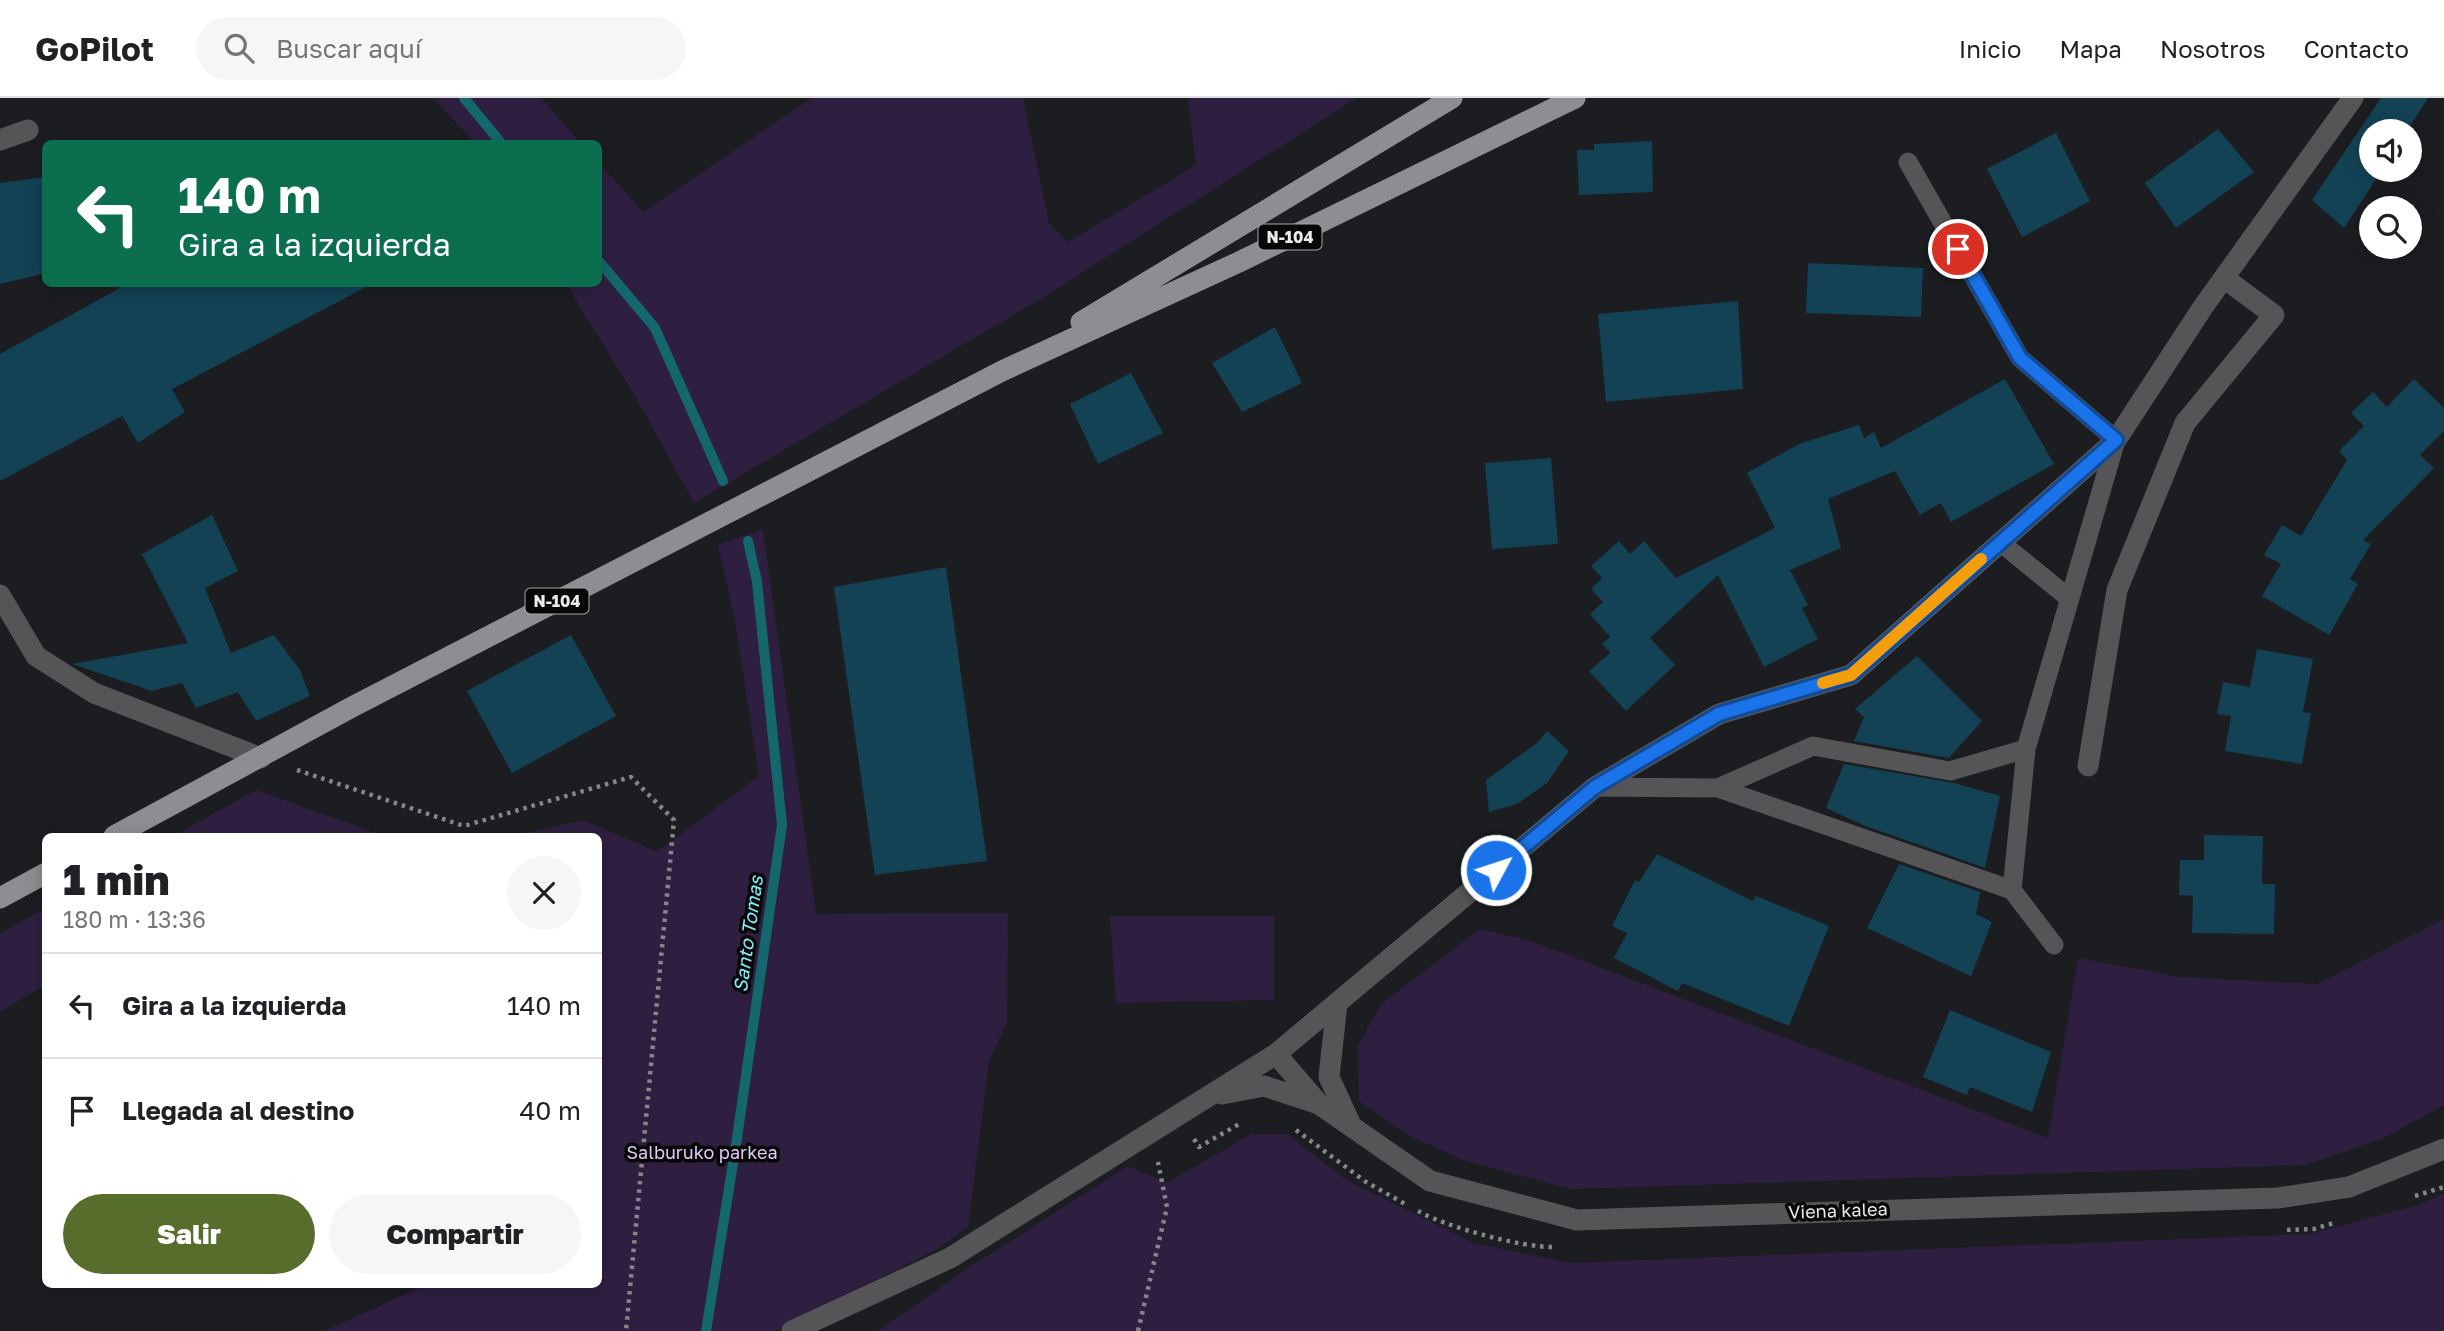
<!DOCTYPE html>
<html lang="es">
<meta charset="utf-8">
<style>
:root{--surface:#fff;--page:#f6f6f6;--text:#202124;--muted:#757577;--line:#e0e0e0;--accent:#566d2c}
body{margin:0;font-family:"Golos Text",sans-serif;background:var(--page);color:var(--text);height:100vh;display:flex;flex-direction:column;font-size:26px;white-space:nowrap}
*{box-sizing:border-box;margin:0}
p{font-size:23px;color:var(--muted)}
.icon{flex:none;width:38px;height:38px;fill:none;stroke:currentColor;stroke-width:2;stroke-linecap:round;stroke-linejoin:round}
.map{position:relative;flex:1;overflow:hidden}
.sheet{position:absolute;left:42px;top:735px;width:560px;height:455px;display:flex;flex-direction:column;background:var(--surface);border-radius:10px;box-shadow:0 4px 18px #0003}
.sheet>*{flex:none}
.banner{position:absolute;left:42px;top:42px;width:560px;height:147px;border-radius:10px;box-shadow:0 4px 18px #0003;background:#0b6e4f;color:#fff;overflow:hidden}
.buttons{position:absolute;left:2359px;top:21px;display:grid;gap:14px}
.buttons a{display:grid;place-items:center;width:63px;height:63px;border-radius:50%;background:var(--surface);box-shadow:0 4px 18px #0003;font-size:35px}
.pin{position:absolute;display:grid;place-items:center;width:60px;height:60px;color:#fff;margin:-30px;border:4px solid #fff;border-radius:50%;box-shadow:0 2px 7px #0007}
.me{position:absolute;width:77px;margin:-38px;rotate:50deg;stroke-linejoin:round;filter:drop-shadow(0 0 5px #0008)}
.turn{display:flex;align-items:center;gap:24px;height:147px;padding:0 21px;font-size:32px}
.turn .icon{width:91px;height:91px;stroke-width:2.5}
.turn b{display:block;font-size:49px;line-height:60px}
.round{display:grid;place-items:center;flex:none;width:74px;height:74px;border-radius:37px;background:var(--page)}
.summary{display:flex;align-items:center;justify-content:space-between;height:119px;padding:0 21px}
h1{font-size:42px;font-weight:800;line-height:52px}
.primary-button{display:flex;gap:14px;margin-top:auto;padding:14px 21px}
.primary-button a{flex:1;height:80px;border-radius:42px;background:var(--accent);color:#fff;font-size:28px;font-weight:800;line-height:80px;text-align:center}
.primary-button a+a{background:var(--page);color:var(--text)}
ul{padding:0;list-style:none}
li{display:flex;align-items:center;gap:21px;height:105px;padding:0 21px;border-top:2px solid var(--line)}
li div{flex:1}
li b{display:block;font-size:26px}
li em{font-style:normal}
header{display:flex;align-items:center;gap:42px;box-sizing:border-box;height:98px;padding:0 35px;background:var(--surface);border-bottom:2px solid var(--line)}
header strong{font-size:33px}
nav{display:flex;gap:38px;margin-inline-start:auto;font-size:24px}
.search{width:490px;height:63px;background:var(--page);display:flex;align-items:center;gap:18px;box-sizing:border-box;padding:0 24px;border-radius:38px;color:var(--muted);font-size:26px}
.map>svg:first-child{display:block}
.green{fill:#2e1f40}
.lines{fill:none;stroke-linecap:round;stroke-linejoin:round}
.stream{stroke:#15676e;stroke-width:10}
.building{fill:#134255}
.path{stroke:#848688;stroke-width:4.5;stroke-dasharray:3.5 5;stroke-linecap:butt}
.lane{stroke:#555557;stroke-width:19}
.street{stroke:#555557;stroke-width:21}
.primary{stroke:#8d8e91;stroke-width:21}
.route-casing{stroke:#114b97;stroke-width:18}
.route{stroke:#1a73e8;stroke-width:12}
.slow{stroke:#f59e0b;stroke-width:12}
.labels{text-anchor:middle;stroke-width:7;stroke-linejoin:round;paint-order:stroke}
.shield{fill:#070708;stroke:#a4a6a7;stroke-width:2}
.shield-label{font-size:16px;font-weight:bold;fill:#e8eaeb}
.park-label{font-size:18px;fill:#ddcbf6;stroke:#070708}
.street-label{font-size:18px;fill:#e8eaeb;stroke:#070708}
.water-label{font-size:19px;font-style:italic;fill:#7eeff9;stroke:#070708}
</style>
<header>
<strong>GoPilot</strong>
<div class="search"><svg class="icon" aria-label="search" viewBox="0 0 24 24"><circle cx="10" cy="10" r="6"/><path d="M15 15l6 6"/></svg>Buscar aquí</div>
<nav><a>Inicio</a><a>Mapa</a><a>Nosotros</a><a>Contacto</a></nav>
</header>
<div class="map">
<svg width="2444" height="1233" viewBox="0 0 2444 1233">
<rect width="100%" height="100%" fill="#1b1d20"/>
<path class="green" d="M433,0H541L581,45H475Z
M812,0H1023L1049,125L1068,144L1196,67L1188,0H1357L1042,200L694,405L638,303L566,186H598L599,65L643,114Z
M763,431L816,816L1008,815L1007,925L989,963L968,1129L937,1151L776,1233H324L425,1187L598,1186V738H511L584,722L657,754L759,678L735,523L718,447Z
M256,692L384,738H173Z
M45,810V887L0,914V836Z
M1110,818H1274V902L1116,905Z
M2444,821V1007L2384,1040L2305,1067L1571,1091L1466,1063L1410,1038L1359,1003L1358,948L1381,906L1480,831L1531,843L2048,1040L2078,860L2180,879L2317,886Z
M1251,1036H1287L1346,1082L1474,1145L1569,1165L2310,1136L2418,1107L2444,1095V1233H878L973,1167L1128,1068L1167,1085Z"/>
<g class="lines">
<path class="stream" d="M464,0L502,46
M598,162L655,230L723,383
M706,1233L736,1047L782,727L757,484L748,443"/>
</g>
<path class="building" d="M2381,0H2428L2407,33H2371V72H2382L2344,130L2312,102Z
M2218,31L2254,74L2176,130L2145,85Z
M2056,35L2090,103L2022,139L1987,71Z
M1652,43L1653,94L1579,97L1577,52H1594V46Z
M46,79V175L0,186V85Z
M1808,165L1923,170L1921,219L1806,215Z
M127,186H372L172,291L185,314L138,345L122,318L0,383V256Z
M1738,203L1743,291L1606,304L1598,216Z
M1275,229L1302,285L1242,314L1212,265Z
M1131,275L1163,335L1098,366L1070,306Z
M2005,281L2054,366L1951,424L1941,405L1920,417L1895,373L1828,401L1841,450L1790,472L1808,507L1802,510L1818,541L1764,569L1718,477L1650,540L1675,567L1626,613L1589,573L1610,555L1602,546L1610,539L1590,516L1603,504L1591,491L1602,480L1591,468L1619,443L1630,456L1644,443L1676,480L1775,430L1747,375L1799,346L1859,327L1864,340L1874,334L1881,350Z
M2414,281L2444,310V333L2420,357L2434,370L2363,442L2371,446L2350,481L2358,486L2329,537L2262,498L2281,466L2264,457L2282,427L2301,438L2347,362L2339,353L2364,328L2351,315L2373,294L2387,309Z
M1551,360L1558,446L1492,451L1485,365Z
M212,417L238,473L205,490L231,555L274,537L300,572L310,598L256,623L238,594L196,610L182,585L152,593L72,566L188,545L142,456Z
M946,469L987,763L875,777L834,489Z
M571,537L616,618L512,675L467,593Z
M2257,551L2313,561L2303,614L2311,615L2302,666L2225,653L2231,618L2217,616L2223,584L2250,589Z
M1917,558L1982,623L1949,660L1854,643L1864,619L1855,611Z
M1547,633L1569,653L1547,685L1517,706L1489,714L1486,682L1537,645Z
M1844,666L1954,685L2000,698L1985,770L1863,727L1826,710Z
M2204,737L2263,738L2262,786H2275L2274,836L2192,835L2193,798L2179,797L2180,762H2204Z
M1657,756L1753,803L1756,798L1829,828L1789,928L1682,885L1678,893L1614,860L1627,835L1612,828L1635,782L1639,784Z
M1899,766L1980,794L1976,816L1992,824L1971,878L1867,830Z
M1950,912L2051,954L2032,1014L1970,989L1967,997L1923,979Z"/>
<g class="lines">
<path class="path" d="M297,672L464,728L631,679L674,722L626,1233
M1296,1032L1366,1084L1407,1107
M1194,1041L1199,1049L1241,1025
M2415,1098L2444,1089
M1418,1113C1446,1129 1523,1150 1554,1149
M2287,1132L2314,1131L2337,1124
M1138,1233L1167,1109L1158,1064"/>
<path class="lane" d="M1908,64L2020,260L2116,342L2026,651L2012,792L2054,847
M2000,444L2070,501
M1595,689L1718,690L1813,648L1950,673L2026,651
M1718,690L2012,792"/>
<path class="street" d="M0,42L28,32
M0,497L36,558L94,595L261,660
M2088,668L2117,492L2185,325L2274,217L2224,180
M1337,905L1329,979L1351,1027
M1276,956L1319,1006L1430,1083L1577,1122L2278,1100L2349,1089L2444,1051
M1222,996L1264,988L1319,1006
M792,1233L950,1160L1276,956L1595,689L1719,616L1851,577L2116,342L2203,209L2353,0"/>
<path class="primary" d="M1081,224L1452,0
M114,738L352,609L1002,273L1239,164L1575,0
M0,800L46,775"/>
</g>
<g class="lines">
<g class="route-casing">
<path id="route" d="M1496,772L1595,689L1719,616L1851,577L2116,342L2020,260L1958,151"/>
</g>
<use href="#route" class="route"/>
<path class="slow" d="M1823,585L1851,577L1981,461"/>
</g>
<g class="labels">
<g class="shield">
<rect x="1258.5" y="126.5" width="63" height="25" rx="5"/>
<rect x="525.5" y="490.5" width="63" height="25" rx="5"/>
</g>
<g class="shield-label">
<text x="1290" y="145">N-104</text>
<text x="557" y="509">N-104</text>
</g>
<g class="park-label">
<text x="702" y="1061">Salburuko parkea</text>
</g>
<g class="street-label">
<text transform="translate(1838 1113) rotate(-2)" y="6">Viena kalea</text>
</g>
<g class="water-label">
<text transform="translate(748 836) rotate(-82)" y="7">Santo Tomas</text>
</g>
</g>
</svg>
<div class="buttons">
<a><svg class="icon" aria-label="sound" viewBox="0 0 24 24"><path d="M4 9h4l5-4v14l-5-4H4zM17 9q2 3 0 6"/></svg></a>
<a><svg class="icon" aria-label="search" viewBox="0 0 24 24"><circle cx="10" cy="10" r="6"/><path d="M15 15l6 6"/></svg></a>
</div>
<div class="pin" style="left:1958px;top:151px;background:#d93025"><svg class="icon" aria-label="arrive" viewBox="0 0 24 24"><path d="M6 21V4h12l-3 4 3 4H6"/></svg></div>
<svg class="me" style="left:1496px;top:772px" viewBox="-20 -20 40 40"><circle r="17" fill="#1a73e8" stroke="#fff" stroke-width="3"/><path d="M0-11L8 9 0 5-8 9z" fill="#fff"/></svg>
<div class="banner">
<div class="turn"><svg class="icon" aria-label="left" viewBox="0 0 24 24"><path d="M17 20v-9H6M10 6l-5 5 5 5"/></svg><div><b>140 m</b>Gira a la izquierda</div></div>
</div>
<section class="sheet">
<div class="summary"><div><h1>1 min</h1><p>180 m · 13:36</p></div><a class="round"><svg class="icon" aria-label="close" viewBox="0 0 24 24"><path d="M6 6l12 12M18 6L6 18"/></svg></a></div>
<ul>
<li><svg class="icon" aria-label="left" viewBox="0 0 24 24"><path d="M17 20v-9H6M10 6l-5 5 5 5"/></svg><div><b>Gira a la izquierda</b></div><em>140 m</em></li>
<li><svg class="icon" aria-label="arrive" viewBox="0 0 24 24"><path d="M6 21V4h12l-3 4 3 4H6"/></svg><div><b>Llegada al destino</b></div><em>40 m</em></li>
</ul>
<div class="primary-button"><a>Salir</a><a>Compartir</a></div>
</section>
</div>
